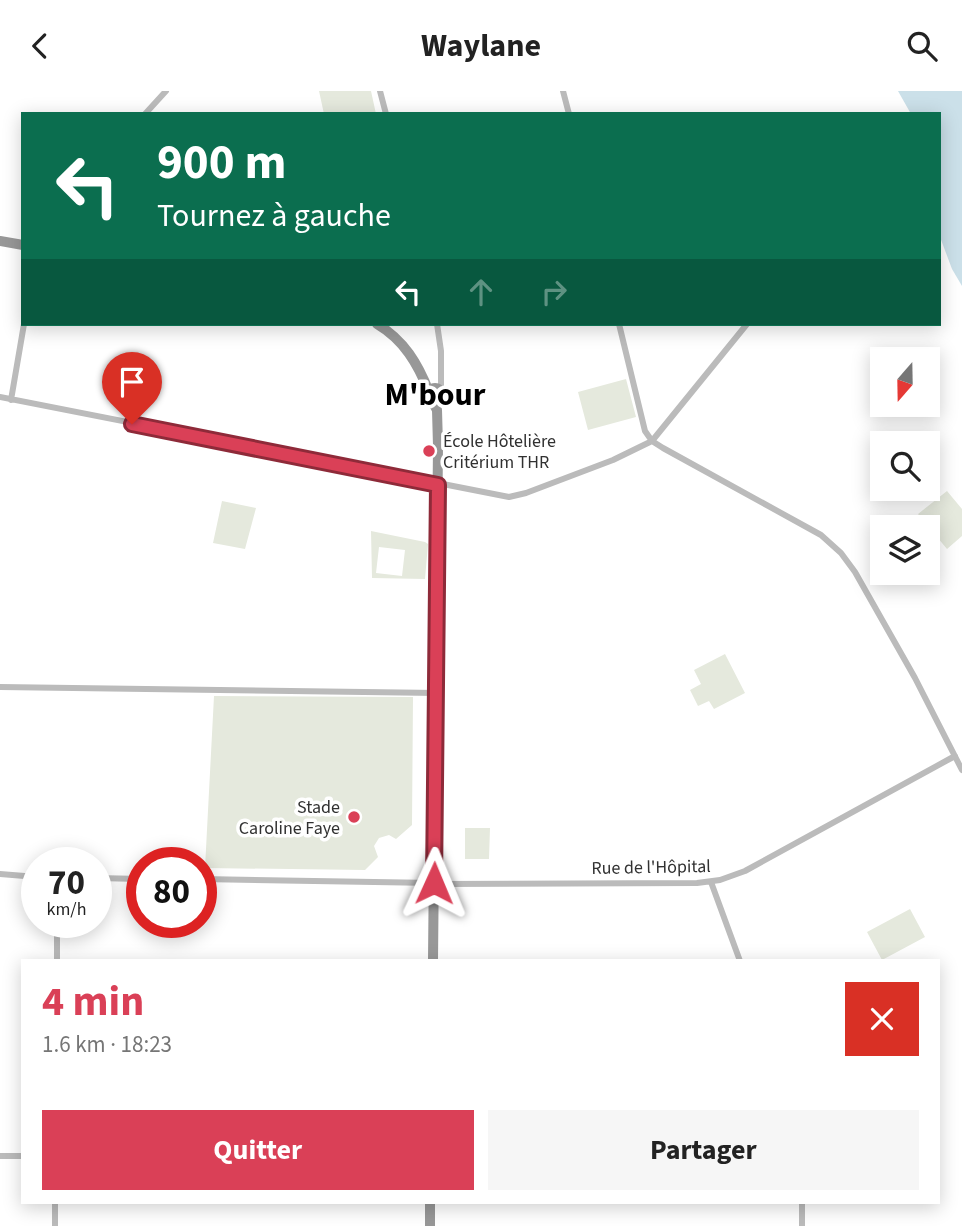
<!DOCTYPE html>
<html lang="fr">
<meta charset="utf-8">
<style>
:root{--surface:#fff;--page:#f6f6f6;--text:#222;--muted:#767676;--accent:#da4057}
body{margin:0;font-family:"Source Sans 3",sans-serif;background:var(--page);color:var(--text);height:100vh;display:flex;flex-direction:column;font-size:26px;white-space:nowrap}
*{box-sizing:border-box;margin:0}
p{font-size:23px;color:var(--muted)}
.icon{flex:none;width:38px;height:38px;fill:none;stroke:currentColor;stroke-width:2;stroke-linecap:round;stroke-linejoin:round}
.map{position:relative;flex:1;overflow:hidden}
.panel{position:absolute;left:21px;top:868px;width:919px;height:245px;display:flex;flex-direction:column;background:var(--surface);border-radius:0px;box-shadow:0 4px 18px #0003}
.panel>*{flex:none}
.hud{position:absolute;left:21px;top:21px;width:920px;height:214px;border-radius:0px;box-shadow:0 4px 18px #0003;background:#0b6e4f;color:#fff;overflow:hidden}
.needle{width:46px;rotate:200deg}
.buttons{position:absolute;left:870px;top:256px;display:grid;gap:14px}
.buttons a{display:grid;place-items:center;width:70px;height:70px;border-radius:0px;background:var(--surface);box-shadow:0 4px 18px #0003;font-size:35px}
.speed{position:absolute;left:21px;top:756px;display:flex;gap:14px;font-size:35px;font-weight:700;text-align:center}
.speed>*{display:grid;place-content:center;width:91px;height:91px;border-radius:50%;background:var(--surface);box-shadow:0 4px 18px #0003;line-height:1}
.speed small{font-size:18px;font-weight:400}
.speed .limit{border:10px solid #d22;background:#fff;color:#111}
.pin{position:absolute;display:grid;place-items:center;width:60px;height:60px;color:#fff;margin:-72px -30px;border-radius:50% 50% 50% 0;rotate:-45deg;box-shadow:0 0 7px #0007}
.pin .icon{rotate:45deg}
.me{position:absolute;width:77px;margin:-38px;rotate:1deg;stroke-linejoin:round;filter:drop-shadow(0 0 5px #0008)}
.turn{display:flex;align-items:center;gap:24px;height:147px;padding:0 21px;font-size:32px}
.turn .icon{width:91px;height:91px;stroke-width:2.5}
.turn b{display:block;font-size:49px;line-height:60px}
.lanes{display:flex;align-items:center;height:66px;padding:0 21px;background:#0003;justify-content:center;gap:35px;direction:ltr}
.lanes .off{opacity:.35}
.round{display:grid;place-items:center;flex:none;width:74px;height:74px;border-radius:0px;background:var(--page)}
.head{display:flex;align-items:center;justify-content:space-between;height:119px;padding:0 21px}
h1{font-size:42px;font-weight:700;line-height:52px;color:var(--accent)}
.button{display:flex;gap:14px;margin-top:auto;padding:14px 21px}
.button a{flex:1;height:80px;border-radius:0px;background:var(--accent);color:#fff;font-size:28px;font-weight:700;line-height:80px;text-align:center}
.button a+a{background:var(--page);color:var(--text)}
header{display:flex;justify-content:space-between;align-items:center;height:91px;padding:0 21px;background:var(--surface);font-size:32px;font-weight:700}
.map>svg:first-child{display:block}
.green{fill:#e5e9dd;fill-rule:evenodd}
.water{fill:#cbe0e9}
.lines{fill:none;stroke-linecap:round;stroke-linejoin:round}
.secondary{stroke:#bbb;stroke-width:6}
.highway{stroke:#989898;stroke-width:10}
.route-casing{stroke:#8e2a39;stroke-width:18}
.route{stroke:#da4057;stroke-width:12}
.poi-dot{fill:#da4057;stroke:#fff;stroke-width:2.5}
.labels{text-anchor:middle;stroke-width:7;stroke-linejoin:round;paint-order:stroke}
.poi-label{font-size:18px;fill:#313131;stroke:#fff;text-anchor:start}
.street-label{font-size:18px;fill:#313131;stroke:#fff}
.town-label{font-size:32px;font-weight:bold;fill:#000;stroke:#fff}
</style>
<header><svg class="icon" aria-label="back" viewBox="0 0 24 24"><path d="M15 5l-7 7 7 7"/></svg>Waylane<svg class="icon" aria-label="search" viewBox="0 0 24 24"><circle cx="10" cy="10" r="6"/><path d="M15 15l6 6"/></svg></header>
<div class="map">
<svg width="962" height="1135" viewBox="0 0 962 1135">
<rect width="100%" height="100%" fill="#fff"/>
<path class="green" d="M319,0H371L376,23H324Z
M626,288L636,326L588,339L578,301Z
M947,400L962,418V445L947,458L918,423Z
M222,410L256,417L245,458L213,452Z
M371,440L425,451L428,453L425,488L372,487ZM379,456L405,459L402,485L376,482Z
M725,563L745,602L714,618L709,610L698,615L690,599L701,593L694,579Z
M214,605L413,606L412,734L396,748L389,744L379,747L374,755L378,766L365,779L205,777Z
M465,737H490L489,768H465Z
M910,818L925,846L882,869L867,841Z"/>
<path class="water" d="M898,0H962V195L952,178L940,146V23H911Z"/>
<g class="lines">
<path class="secondary" d="M380,0L386,23
M563,0L569,23
M145,23L166,0
M437,233L441,260V301
M619,233L645,340L652,350L663,357L821,444L841,462L855,481L915,587L962,679
M0,306L509,406L526,402L613,369L652,350L747,233
M11,309L24,233
M0,596L437,602
M0,783L37,786
M96,787L142,788
M201,788L434,792
M711,791L740,870
M434,797L443,793L697,792L720,789L745,780L955,665
M57,870V831
M0,1065H23
M55,1135V1111
M802,1135V1111"/>
<path class="highway" d="M0,150L23,154
M377,233C404,249 418,273 429,301
M429 303a6 6 0 1 1 12 0a6 6 0 1 1-12 0Z
M431,308L437,319L438,355L433,870
M430,1135V1111"/>
</g>
<g class="lines">
<g class="route-casing">
<path id="route" d="M132,333L438,394L434,792"/>
</g>
<use href="#route" class="route"/>
</g>
<g class="poi-dot">
<circle cx="429" cy="360" r="7"/>
<circle cx="354" cy="726" r="7"/>
</g>
<g class="labels">
<g class="poi-label">
<text x="443" y="356">École Hôtelière<tspan x="443" dy="21">Critérium THR</tspan></text>
<text x="340" y="722" text-anchor="end">Stade<tspan x="340" dy="21">Caroline Faye</tspan></text>
</g>
<g class="street-label">
<text transform="translate(651 776) rotate(-1)" y="6">Rue de l'Hôpital</text>
</g>
<g class="town-label">
<text x="435" y="314">M'bour</text>
</g>
</g>
</svg>
<div class="buttons">
<a><svg class="needle" viewBox="-14 -14 28 28"><path d="M0-13l5 13h-10z" fill="#e53935"/><path d="M0 13l5-13h-10z" fill="#767676"/></svg></a>
<a><svg class="icon" aria-label="search" viewBox="0 0 24 24"><circle cx="10" cy="10" r="6"/><path d="M15 15l6 6"/></svg></a>
<a><svg class="icon" aria-label="layers" viewBox="0 0 24 24"><path d="M12 4l9 5-9 5-9-5zM3 14l9 5 9-5"/></svg></a>
</div>
<div class="speed"><div>70<small>km/h</small></div><div class="limit">80</div></div>
<div class="pin" style="left:132px;top:333px;background:#d93025"><svg class="icon" aria-label="arrive" viewBox="0 0 24 24"><path d="M6 21V4h12l-3 4 3 4H6"/></svg></div>
<svg class="me" style="left:434px;top:792px" viewBox="-20 -20 40 40"><path d="M0-17L14 15 0 8-14 15z" fill="#da4057" stroke="#fff" stroke-width="4"/></svg>
<div class="hud">
<div class="turn"><svg class="icon" aria-label="left" viewBox="0 0 24 24"><path d="M17 20v-9H6M10 6l-5 5 5 5"/></svg><div><b>900 m</b>Tournez à gauche</div></div>
<div class="lanes"><svg class="icon" aria-label="left" viewBox="0 0 24 24"><path d="M17 20v-9H6M10 6l-5 5 5 5"/></svg><svg class="icon off" aria-label="ahead" viewBox="0 0 24 24"><path d="M12 20V5M6 11l6-6 6 6"/></svg><svg class="icon off" aria-label="right" viewBox="0 0 24 24"><path d="M7 20v-9h11M14 6l5 5-5 5"/></svg></div>
</div>
<section class="panel">
<div class="head"><div><h1>4 min</h1><p>1.6 km · 18:23</p></div><a class="round" style="background:#d93025;color:#fff"><svg class="icon" aria-label="close" viewBox="0 0 24 24"><path d="M6 6l12 12M18 6L6 18"/></svg></a></div>
<div class="button"><a>Quitter</a><a>Partager</a></div>
</section>
</div>
